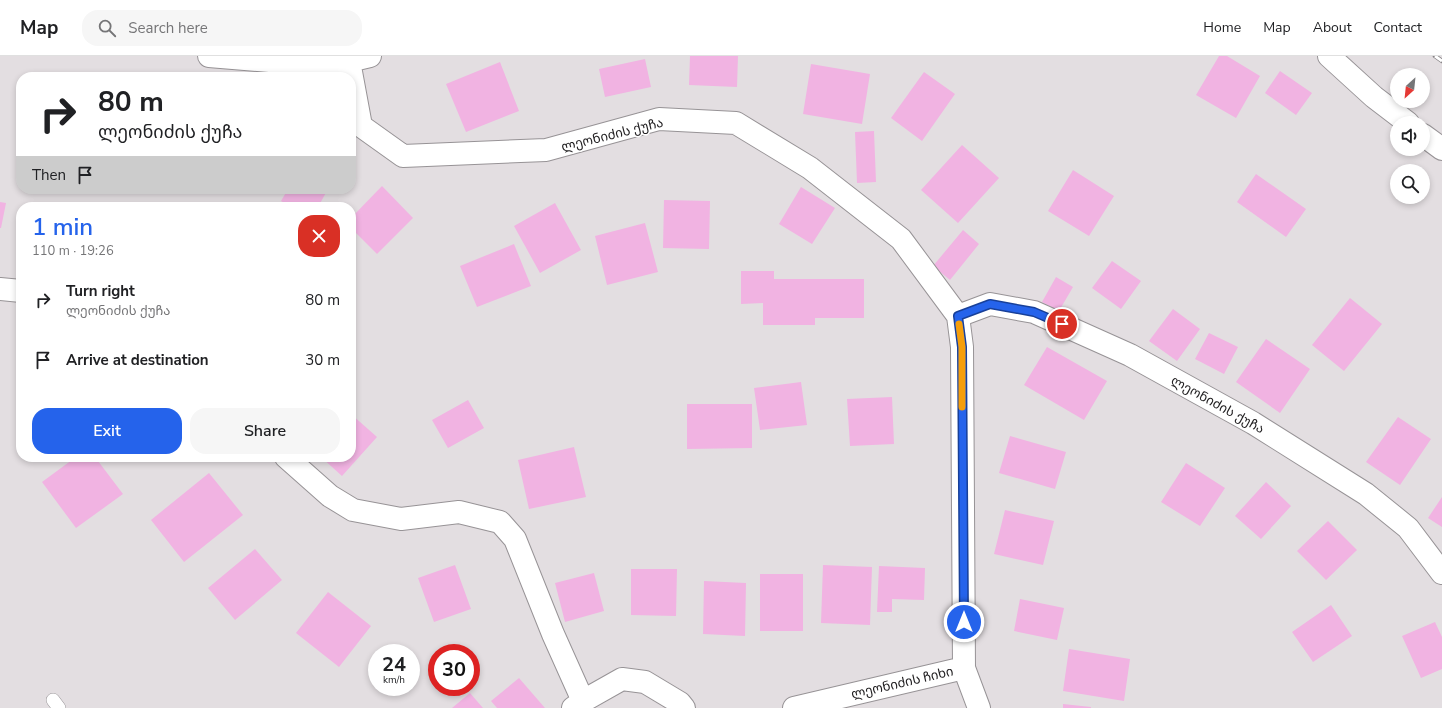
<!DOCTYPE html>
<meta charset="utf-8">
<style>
:root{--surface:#fff;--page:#f6f6f6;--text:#202124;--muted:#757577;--line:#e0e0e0;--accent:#2563eb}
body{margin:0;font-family:"Nunito Sans","Noto Sans Georgian",sans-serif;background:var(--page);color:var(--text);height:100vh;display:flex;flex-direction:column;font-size:15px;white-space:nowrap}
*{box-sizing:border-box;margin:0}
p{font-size:13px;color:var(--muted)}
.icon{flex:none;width:22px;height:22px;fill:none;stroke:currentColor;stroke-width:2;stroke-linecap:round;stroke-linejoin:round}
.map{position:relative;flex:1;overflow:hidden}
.details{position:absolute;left:16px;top:146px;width:340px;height:260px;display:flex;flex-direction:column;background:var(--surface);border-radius:16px;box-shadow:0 2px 6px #0003}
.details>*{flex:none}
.top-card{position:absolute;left:16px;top:16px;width:340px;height:122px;border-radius:16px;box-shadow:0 2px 6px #0003;background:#fff;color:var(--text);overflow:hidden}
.needle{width:26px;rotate:207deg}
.fabs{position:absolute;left:1390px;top:12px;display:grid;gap:8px}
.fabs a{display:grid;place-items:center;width:40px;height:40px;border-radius:50%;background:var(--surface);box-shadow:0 2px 6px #0003;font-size:20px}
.speed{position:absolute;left:368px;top:588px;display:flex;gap:8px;font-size:20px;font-weight:700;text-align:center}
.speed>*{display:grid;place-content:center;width:52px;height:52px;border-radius:50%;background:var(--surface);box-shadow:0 2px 6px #0003;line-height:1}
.speed small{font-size:10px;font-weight:400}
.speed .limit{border:6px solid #d22;background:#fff;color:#111}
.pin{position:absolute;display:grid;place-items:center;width:34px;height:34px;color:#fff;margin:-17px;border:2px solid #fff;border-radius:50%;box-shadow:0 1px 4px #0007}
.me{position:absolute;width:44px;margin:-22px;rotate:0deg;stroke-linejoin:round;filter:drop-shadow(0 0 3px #0008)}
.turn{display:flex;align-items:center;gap:14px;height:84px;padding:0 16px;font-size:18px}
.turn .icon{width:52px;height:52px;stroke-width:2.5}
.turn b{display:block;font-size:28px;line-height:34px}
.then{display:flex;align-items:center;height:38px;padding:0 16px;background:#0003;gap:8px;font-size:15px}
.round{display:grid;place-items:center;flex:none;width:42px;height:42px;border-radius:16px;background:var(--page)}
.overview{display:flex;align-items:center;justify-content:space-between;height:68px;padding:0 16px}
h1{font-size:24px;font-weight:600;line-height:30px;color:var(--accent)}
.action{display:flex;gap:8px;margin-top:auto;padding:8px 16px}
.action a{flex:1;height:46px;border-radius:16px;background:var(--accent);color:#fff;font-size:16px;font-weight:600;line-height:46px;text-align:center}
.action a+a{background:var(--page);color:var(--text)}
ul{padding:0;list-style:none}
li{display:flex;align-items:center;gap:12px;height:60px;padding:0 16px}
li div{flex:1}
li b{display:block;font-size:15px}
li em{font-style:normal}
header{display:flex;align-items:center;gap:24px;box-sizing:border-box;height:56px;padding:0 20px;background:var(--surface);border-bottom:1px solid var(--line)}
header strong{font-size:19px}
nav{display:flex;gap:22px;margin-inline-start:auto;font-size:14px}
.search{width:280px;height:36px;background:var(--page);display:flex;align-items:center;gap:10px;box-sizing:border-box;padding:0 14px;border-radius:16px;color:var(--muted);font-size:15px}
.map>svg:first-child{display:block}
.building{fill:#f1b3e2}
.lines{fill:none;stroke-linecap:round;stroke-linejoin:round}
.lane-casing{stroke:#979396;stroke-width:14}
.street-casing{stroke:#979396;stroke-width:24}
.secondary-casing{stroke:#979396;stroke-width:24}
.lane{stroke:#fff;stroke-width:13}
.street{stroke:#fff;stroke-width:22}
.secondary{stroke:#fff;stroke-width:22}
.rail-casing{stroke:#858184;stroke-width:4.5}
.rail{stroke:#fff;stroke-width:3;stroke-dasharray:9;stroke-linecap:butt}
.route-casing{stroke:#184099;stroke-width:10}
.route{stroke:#2563eb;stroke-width:7}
.slow{stroke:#f59e0b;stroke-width:7}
.labels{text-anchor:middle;stroke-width:3;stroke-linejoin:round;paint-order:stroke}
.street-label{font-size:13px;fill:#222022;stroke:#fff}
</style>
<header>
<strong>Map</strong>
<div class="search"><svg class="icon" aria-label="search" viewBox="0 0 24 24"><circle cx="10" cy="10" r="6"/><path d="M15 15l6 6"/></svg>Search here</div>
<nav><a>Home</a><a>Map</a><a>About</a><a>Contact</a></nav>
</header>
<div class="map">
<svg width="1442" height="652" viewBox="0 0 1442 652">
<rect width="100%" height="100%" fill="#e3dee1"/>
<path class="building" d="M690,0H738L737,31L689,29Z
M1219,0H1227L1260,20L1236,62L1196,39Z
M645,3L651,31L605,41L599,13Z
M500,6L519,55L466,76L446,28Z
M811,8L870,18L862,68L803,58Z
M1280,15L1312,37L1296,59L1265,37Z
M924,16L955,38L922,85L891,62Z
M874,75L876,126L857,127L855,76Z
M962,89L999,122L958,167L921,134Z
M1073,114L1114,140L1089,180L1048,155Z
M1256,118L1306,153L1286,181L1237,146Z
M382,130L413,162L377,198L351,172V162Z
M801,131L835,152L812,188L779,168Z
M288,133H328L318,151H291L281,145Z
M664,144L710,145L709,193L663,192Z
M0,146L6,147L1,172H0Z
M555,147L581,194L540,217L514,170Z
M645,167L658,216L607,229L595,180Z
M963,174L979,188L950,224L933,210Z
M514,188L531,230L477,251L460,210Z
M1112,205L1141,225L1121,253L1092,232Z
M741,215H774V223H864V262H815V269H763V247L741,248Z
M1056,221L1073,231L1059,255L1042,246Z
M1350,242L1382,268L1344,315L1312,289Z
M1173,253L1200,273L1177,305L1149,285Z
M1209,277L1238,291L1224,318L1195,303Z
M1266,283L1310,313L1280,357L1236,326Z
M1047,291L1107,325L1084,364L1024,329Z
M801,326L807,369L760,374L754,332Z
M892,341L894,388L850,390L847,343Z
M468,344L484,372L448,392L432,364Z
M687,348H752V392L687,393Z
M351,358L377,381L342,420L321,401H351Z
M1398,361L1431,383L1400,429L1366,406Z
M1010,380L1066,396L1055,433L999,417Z
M574,391L586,441L529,453L518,404Z
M76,401H95L123,438L76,472L42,426Z
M1186,407L1225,432L1200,470L1161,446Z
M209,417L243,459L184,506L151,464Z
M1266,426L1291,450L1261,483L1235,460Z
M1442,441V471L1428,462Z
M1005,454L1054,465L1043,509L994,498Z
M1328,465L1357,494L1326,524L1297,495Z
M255,493L282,524L235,564L208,532Z
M455,509L471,553L434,566L418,522Z
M823,509L872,511L870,569L821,567Z
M879,510L925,512L924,544L892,543V556H877Z
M631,513H677L676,560L631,559Z
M594,517L604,555L565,566L555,527Z
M760,518H803V575H760Z
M704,525L746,527L745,580L703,578Z
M328,536L371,570L339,611L296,577Z
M1020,543L1064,552L1057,584L1014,575Z
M1331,549L1352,580L1313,606L1292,576Z
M1435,566L1442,581V613L1421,622L1402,580Z
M1069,593L1130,603L1124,645L1063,635Z
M519,622L545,652H497L491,645Z
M470,637L483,652H452Z
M1063,648L1091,651V652H1063Z"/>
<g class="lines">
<g class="lane-casing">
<path id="lane" d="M53,644L59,652"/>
</g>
<g class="street-casing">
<path id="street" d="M209,0L317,9L349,5L370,0
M349,5L361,70L403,100L546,94L659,63L736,67L810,112L901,183L958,260L962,291L964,612L979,652
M0,233L21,235
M958,260L990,248L1034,256L1130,299L1253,367L1366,438L1408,472L1442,517
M286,401L330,440L353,454L401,463L459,456L500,466L515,483L553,578L583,645
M573,652L583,645L622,623L645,626L680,647L684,652
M794,652L964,612"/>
</g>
<g class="secondary-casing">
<path id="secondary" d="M1329,0L1374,41L1408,67
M1423,79L1442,93"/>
</g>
<use href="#lane" class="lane"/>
<use href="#street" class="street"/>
<use href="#secondary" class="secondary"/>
<g class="rail-casing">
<path id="rail" d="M1435,0L1442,5"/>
</g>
<use href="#rail" class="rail"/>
</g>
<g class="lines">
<g class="route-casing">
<path id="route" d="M964,566L962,291L958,260L990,248L1034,256L1062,268"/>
</g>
<use href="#route" class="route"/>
<path class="slow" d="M959,268L962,291V351"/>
</g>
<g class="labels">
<g class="street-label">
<text transform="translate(612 78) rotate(-14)" y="5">ლეონიძის ქუჩა</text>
<text transform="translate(1218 348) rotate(29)" y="5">ლეონიძის ქუჩა</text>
<text transform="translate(902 626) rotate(-13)" y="5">ლეონიძის ჩიხი</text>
</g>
</g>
</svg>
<div class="fabs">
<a><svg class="needle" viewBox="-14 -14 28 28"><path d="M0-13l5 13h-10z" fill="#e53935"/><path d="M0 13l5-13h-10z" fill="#757577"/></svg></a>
<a><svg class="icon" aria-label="sound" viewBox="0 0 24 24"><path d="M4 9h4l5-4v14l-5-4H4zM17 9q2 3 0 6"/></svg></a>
<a><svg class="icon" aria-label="search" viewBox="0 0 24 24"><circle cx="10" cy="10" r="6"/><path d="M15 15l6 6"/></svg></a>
</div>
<div class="speed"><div>24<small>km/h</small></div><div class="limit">30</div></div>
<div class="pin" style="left:1062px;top:268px;background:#d93025"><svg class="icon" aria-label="arrive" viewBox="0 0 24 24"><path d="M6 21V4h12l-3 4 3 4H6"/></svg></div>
<svg class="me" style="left:964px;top:566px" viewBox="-20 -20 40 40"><circle r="17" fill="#2563eb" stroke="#fff" stroke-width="3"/><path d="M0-11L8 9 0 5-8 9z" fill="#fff"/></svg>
<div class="top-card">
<div class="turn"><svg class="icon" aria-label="right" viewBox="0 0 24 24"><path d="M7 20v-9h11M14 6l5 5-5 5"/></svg><div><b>80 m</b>ლეონიძის ქუჩა</div></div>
<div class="then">Then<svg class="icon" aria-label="arrive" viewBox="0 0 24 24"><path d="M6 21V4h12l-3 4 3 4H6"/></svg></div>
</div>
<section class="details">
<div class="overview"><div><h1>1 min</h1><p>110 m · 19:26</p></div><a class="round" style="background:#d93025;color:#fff"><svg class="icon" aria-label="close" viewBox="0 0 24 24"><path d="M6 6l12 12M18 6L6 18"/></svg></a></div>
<ul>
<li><svg class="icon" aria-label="right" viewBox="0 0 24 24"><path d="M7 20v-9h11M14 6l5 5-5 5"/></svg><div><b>Turn right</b><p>ლეონიძის ქუჩა</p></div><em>80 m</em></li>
<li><svg class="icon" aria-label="arrive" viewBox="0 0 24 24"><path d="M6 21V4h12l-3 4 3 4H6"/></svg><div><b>Arrive at destination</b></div><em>30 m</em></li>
</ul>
<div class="action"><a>Exit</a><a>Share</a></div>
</section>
</div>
